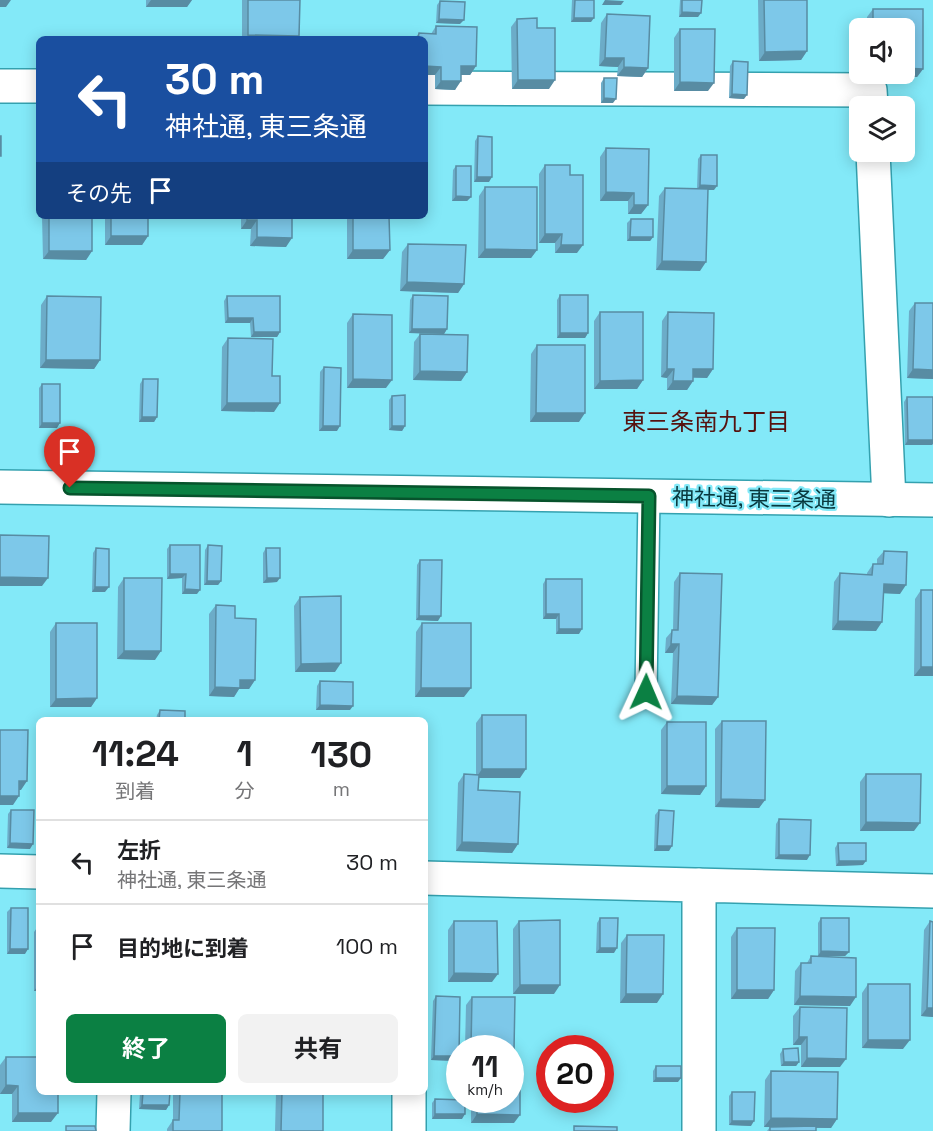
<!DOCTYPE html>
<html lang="ja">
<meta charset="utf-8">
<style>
:root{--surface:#fff;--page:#f2f2f2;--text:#202124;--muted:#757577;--line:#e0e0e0;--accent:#0b8043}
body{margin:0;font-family:"Space Grotesk","Noto Sans JP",sans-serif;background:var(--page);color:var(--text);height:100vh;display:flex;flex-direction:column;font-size:22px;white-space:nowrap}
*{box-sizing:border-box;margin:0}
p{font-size:20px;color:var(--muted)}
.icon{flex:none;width:33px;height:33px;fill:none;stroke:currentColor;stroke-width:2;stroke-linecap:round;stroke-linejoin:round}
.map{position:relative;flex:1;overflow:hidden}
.panel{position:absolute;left:36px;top:717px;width:392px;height:378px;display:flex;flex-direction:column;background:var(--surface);border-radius:9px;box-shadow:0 3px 15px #0003}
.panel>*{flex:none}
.top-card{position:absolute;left:36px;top:36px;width:392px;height:183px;border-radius:9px;box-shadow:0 3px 15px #0003;background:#1a4fa0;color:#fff;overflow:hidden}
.buttons{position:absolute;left:849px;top:18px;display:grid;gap:12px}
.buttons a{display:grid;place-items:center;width:66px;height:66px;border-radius:9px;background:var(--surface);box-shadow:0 3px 15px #0003;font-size:30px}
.speed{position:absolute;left:446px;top:1035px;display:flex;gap:12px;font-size:30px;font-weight:700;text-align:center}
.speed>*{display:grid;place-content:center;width:78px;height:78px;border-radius:50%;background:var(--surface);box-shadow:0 3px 15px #0003;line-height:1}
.speed small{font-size:15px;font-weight:400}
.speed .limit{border:9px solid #d22;background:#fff;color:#111}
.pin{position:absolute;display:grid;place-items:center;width:51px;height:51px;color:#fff;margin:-62px -26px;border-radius:50% 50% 50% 0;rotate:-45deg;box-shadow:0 0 6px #0007}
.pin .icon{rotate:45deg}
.me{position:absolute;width:66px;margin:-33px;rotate:1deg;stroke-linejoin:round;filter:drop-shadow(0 0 4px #0008)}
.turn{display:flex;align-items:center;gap:21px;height:126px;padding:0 30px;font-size:27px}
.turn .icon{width:78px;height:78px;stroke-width:2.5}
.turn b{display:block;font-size:42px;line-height:51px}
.then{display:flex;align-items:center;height:57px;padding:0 30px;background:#0003;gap:12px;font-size:22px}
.eta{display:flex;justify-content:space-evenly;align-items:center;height:102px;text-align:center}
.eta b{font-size:36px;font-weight:700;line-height:42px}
.button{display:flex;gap:12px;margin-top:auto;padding:12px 30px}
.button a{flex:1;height:69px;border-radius:9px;background:var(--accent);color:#fff;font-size:24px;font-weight:700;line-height:69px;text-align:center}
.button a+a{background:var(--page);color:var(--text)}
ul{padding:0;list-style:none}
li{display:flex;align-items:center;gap:18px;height:84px;padding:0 30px;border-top:2px solid var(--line)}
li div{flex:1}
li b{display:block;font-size:22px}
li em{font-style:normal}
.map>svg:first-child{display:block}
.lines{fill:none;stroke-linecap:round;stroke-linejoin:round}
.service-casing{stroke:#34a1af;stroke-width:24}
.minor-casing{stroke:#34a1af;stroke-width:36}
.tertiary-casing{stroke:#34a1af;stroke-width:36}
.service{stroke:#fff;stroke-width:21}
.minor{stroke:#fff;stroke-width:33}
.tertiary{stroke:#fff;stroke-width:33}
.wall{fill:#6cacc8}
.shaded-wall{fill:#588ca3}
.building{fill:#7dc8e9;stroke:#588ca3;stroke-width:1.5}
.route-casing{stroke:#07532c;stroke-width:15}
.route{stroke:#0b8043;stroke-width:10}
.labels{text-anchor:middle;stroke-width:4.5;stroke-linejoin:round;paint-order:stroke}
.street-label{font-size:22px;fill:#08373d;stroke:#83e9f8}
.neighbourhood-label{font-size:24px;fill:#56120f;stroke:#83e9f8}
</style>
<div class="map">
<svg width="933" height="1131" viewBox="0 0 933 1131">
<rect width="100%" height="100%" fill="#83e9f8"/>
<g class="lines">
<g class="service-casing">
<path id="service" d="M646,692L649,496"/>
</g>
<g class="minor-casing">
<path id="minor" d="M0,86H39
M424,88L870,90L871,106
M873,152L889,500
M0,871L39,872
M424,878L933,891
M113,1131L114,1092
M409,1131V1092
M699,1131V885"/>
</g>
<g class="tertiary-casing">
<path id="tertiary" d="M0,487L933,500"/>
</g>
<use href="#service" class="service"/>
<use href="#minor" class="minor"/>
<use href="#tertiary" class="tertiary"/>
</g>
<path class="wall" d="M146,0H192L187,7H146Z
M242,0H300L297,39H242Z
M572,0H594L591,22H571Z
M680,0H702L698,17H679Z
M758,0H807V51L801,60L759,61Z
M440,1L460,24L436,23L437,5Z
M873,9H923V69L917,77H866V74H904V28H867V17Z
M607,14L648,68L642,77L617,76L618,67L599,66L601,23Z
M517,19L549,89H512L511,27Z
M436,26L476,66L470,75H461L455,90L435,89V75L424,39H414L419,33L431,34Z
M680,29L708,91H674V38Z
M733,61L744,99L729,98L730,66Z
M604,78L613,103H601V83Z
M478,136L489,182H474L475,141Z
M606,148L648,205L641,214H628V201H600V157Z
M701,155L714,190H708L700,271L656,270L659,196L665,188L697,189L698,159Z
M545,165L577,253H555V243H539V174Z
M456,166L471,197L467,201H452L453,170Z
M485,187L537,250L531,258H478L479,196Z
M42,216H92V251L86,260L43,259Z
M105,216H148V236L142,245H105Z
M241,216H292L286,247L250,246L251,229H241Z
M347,216H389L390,250L383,259H347Z
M631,219L653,237L650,241H627V223Z
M408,244L464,284L458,293L400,291L402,252Z
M413,295L447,329L444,334L409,333L410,300Z
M560,295L588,333L585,338H557V300Z
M47,296L100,360L94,369L40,368L41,305Z
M227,296L280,332L277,337H251L250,323H225L224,301Z
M915,303H933V379L907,378L909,311Z
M600,312L643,380L637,389H594V321Z
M668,312L713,369L707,378H693V381L687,390H667V378L661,377L662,321Z
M353,314L386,388H347V323Z
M420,334L467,372L461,381L413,380L414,342Z
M228,338L274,412L221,411L222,347Z
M537,345L579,422H530L531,354Z
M324,367L337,431H319L320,372Z
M143,379L157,417L154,422H139L140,384Z
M42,384L57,428H39V388Z
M392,396L405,426L402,431L389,430V400Z
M907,397L932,445H905L904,402Z
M170,545L197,594H182V578L167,579V549Z
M208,545L221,581L218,585H204L205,550Z
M96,548L105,592H92L93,553Z
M266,548L277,582L263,583V553Z
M884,551L900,594L884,593L876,631L832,630L834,582L840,573L867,575V573L873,564H877V559Z
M420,560L438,621L416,620L417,565Z
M680,573L718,697L712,705L671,704L673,653H665L666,638L673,630L674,582Z
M124,578L155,660L117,659L118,587Z
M546,579L579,634H556V619H543V584Z
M921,590L933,676H914L915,599Z
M300,597L335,672H295L294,606Z
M216,605L235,618L255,680L249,689H239L234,697L209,696V614Z
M56,623L97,698L91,707H50V632Z
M422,623L464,697H415L416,632Z
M320,681L350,710H316L317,686Z
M160,710L185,720H156L157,715Z
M482,715L520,778H478V790L518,844L512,853L456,851L458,783L464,774L476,775V723Z
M722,721L765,800L759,808L715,807V729Z
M667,722L706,786L700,795L661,794V730Z
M866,774L914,831H860V782Z
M11,810L30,849L7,848L8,814Z
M659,810L669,851H654L655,815Z
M779,819L807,860L775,859L776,824Z
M838,843L863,865L836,866L835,848Z
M11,908L25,954H7V912Z
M600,918L614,953H596L597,923Z
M821,918L849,952L845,956H818V923Z
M454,921L492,982H448V930Z
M519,921L554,994H513V929Z
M930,921L933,1017L921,1016L924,930Z
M39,925V991H34V932Z
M737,928L774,990L768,999H731V937Z
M627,935L657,1003H620L621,943Z
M811,956L850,1006L794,1005L795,971L801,963H807Z
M868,984L903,1049L862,1048V993Z
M436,996L456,1061L431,1060L433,1001Z
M472,997L510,1048H465L466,1005Z
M800,1007L840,1067H801V1045H793V1016Z
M783,1049L799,1062L796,1066H781L780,1054Z
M6,1057L51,1122H12V1094H0V1065Z
M656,1066L678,1082H653V1071Z
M771,1071L837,1119L831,1128H816V1131H767L770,1127H764L765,1080Z
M141,1092H170L169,1105L166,1110L139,1109L140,1093Z
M173,1092H222V1131H167V1129L173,1120Z
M276,1092H323V1131H275Z
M732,1092L751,1126L729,1125V1096Z
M435,1099L462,1119H432V1103Z
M471,1100H510L514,1123H471Z"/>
<path class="shaded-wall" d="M0,0H11L6,7H0Z
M151,0H192L187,7H146Z
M605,0L624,1L621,5H602Z
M682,12L701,13L698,17H679Z
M574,18H594L591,22H571Z
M439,19L464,20L460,24L436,23Z
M248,35L299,36L297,39H245Z
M807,51L801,60L759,61L765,52Z
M605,58H624L618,67L599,66Z
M424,66L441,67L435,75H424Z
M461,66H476L470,75H455Z
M624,67L648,68L642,77L617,76Z
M904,68L923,69L917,77H866L869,74H904Z
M518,80H555L549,89H512Z
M441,81H461L455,90L435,89Z
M680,82L714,83L708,91H674Z
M732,94L747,95L744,99L729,98Z
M604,98L616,99L613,103H601Z
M477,177H492L489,182H474Z
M700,185L717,186L714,190H697Z
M606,192L634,193L628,201H600Z
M456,196L471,197L467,201H452Z
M634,205H648L641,214H628Z
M247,220H257L251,229H241Z
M545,234H562L555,243H539Z
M111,236H148L142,245H105Z
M257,237L292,238L286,247L250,246Z
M630,237H653L650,241H627Z
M561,245H583L577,253H555Z
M485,249L537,250L531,258H478Z
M353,250H390L383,259H347Z
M49,251H92L86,260L43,259Z
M662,261L706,262L700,271L656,270Z
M407,282L464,284L458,293L400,291Z
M228,318H253L250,323H225Z
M412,329H447L444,334L409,333Z
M254,332H280L277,337H251Z
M560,333H588L585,338H557Z
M46,360H100L94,369L40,368Z
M667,369H674L667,378L661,377Z
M693,369H713L707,378L687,377Z
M913,369L933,370V379L907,378Z
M420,371L467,372L461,381L413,380Z
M353,379L392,380L386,388H347Z
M643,380L637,389H594L600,381Z
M673,381H693L687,390H667Z
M227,403H280L274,412L221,411Z
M536,413H585L579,422H530Z
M142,417H157L154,422H139Z
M42,423H60L57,428H39Z
M323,426H340L337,431H319Z
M392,426H405L402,431L389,430Z
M908,440H933V444L932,445H905Z
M170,574H186L182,578L167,579Z
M0,577L48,578L42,586H0Z
M267,578H280L277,582L263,583Z
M207,581H221L218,585H204Z
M884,584L906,585L900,594L878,593Z
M95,587H109L105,592H92Z
M185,589L200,590L197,594H182Z
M546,614H559L556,619H543Z
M419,616H441L438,621L416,620Z
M838,621L882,622L876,631L832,630Z
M559,629H582L579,634H556Z
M671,644H679L673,653H665Z
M124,651H161L155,660L117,659Z
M341,663L335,672H295L301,664Z
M921,667H933V676H914Z
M240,680H255L249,689H239L234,697L209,696L215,687Z
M421,688H471L464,697H415Z
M677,696L718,697L712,705L671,704Z
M97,698L91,707H50L56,699Z
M320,705L353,706L350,710H316Z
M482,769H526L520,778H476Z
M19,781H27L21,790H13Z
M667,786H706L700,795L661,794Z
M0,796H19L13,805H0Z
M721,799L765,800L759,808L715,807Z
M866,822L920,823L914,831H860Z
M462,842L518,844L512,853L456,851Z
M10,843L33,844L30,849L7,848Z
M657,846H672L669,851H654Z
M779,855H810L807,860L775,859Z
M839,861H866L863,865L836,866Z
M600,948H617L614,953H596Z
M10,949H28L25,954H7Z
M821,951L849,952L845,956H818Z
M454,973L498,974L492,982H448Z
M39,984V991H34Z
M520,985H560L554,994H513Z
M737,990H774L768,999H731Z
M626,994H663L657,1003H620Z
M800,996L856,997L850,1006L794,1005Z
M927,1008H933V1017L921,1016Z
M799,1037H807L801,1045H793Z
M868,1040H910L903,1049L862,1048Z
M434,1056H459L456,1061L431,1060Z
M807,1058L846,1059L840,1067H801Z
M784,1062H799L796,1066H781Z
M656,1078H681L678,1082H653Z
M6,1085L18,1086L12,1094H0Z
M142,1105H169L166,1110L139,1109Z
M18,1113H58L51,1122H12Z
M435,1114H465L462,1119H432Z
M477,1114L520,1115L514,1123H471Z
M771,1118L837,1119L831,1128L764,1127Z
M732,1121H754L751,1126L729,1125Z"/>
<path class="building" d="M248,0H300L299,36L248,35Z
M575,0H594V18H574Z
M682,0H702L701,13L682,12Z
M764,0H807V51L765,52Z
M440,1L465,2L464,20L439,19Z
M873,9H923V69L904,68V28H873Z
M607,14L650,16L648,68L624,67V58H605Z
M537,18V28H555V80H518L517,19Z
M436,26L477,27L476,66H461V81H441V67L424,66V39H418L419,33L436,34Z
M680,29H715L714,83L680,82Z
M733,61L748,62L747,95L732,94Z
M604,78H617L616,99L604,98Z
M0,136H1V156H0Z
M478,136L492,137V177H477Z
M606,148L649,149L648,205H634V193L606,192Z
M701,155H717V186L700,185Z
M545,165H570V175H583V245H561L562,234H545Z
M456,166H471V197L456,196Z
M485,187H537V250L485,249Z
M665,188L708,189L706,262L662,261Z
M49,216H92V251H49Z
M111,216H148V236H111Z
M247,216H292V238L257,237V220H247Z
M353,216H389L390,250H353Z
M631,219H653V237H630Z
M408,244L466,245L464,284L407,282Z
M413,295L448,296L447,329H412Z
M560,295H588V333H560Z
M47,296L101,297L100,360H46Z
M227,296H280V332H254L253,318H228Z
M915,303H933V370L913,369Z
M600,312H643V380L600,381Z
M668,312L714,313L713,369H693V381H673L674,369H667Z
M353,314L392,315V380L353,379Z
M420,334L468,335L467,372L420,371Z
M228,338L273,339L272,376H280V403H227Z
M537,345H585V413H536Z
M324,367L341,368L340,426H323Z
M143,379H158L157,417H142Z
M42,384H60V423H42Z
M405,395V426H392V396Z
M907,397H933V440H908Z
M0,535L49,536L48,578L0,577Z
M170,545H200V590L185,589L186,574H170Z
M208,545L222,546L221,581H207Z
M96,548L109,549V587H95Z
M266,548H280V578H267Z
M884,551L907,552L906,585L884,584L882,622L838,621L840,573L872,575L873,564H883Z
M420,560H442L441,616H419Z
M680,573L722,574L718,697L677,696L679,644H671L672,630H678Z
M124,578H162L161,651H124Z
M546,579H582V629H559V614H546Z
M921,590H933V667H921Z
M341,596V663L301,664L300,597Z
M216,605L235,606V618L256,619L255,680H240V688L215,687Z
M56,623H97V698L56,699Z
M422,623H471V688H421Z
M320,681L353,682V706L320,705Z
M160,710L185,711V720H159Z
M482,715H526V769H482Z
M722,721H766L765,800L721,799Z
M667,722H706V786H667Z
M0,730H28L27,781H19V796H0Z
M464,774L479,775L478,790L520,792L518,844L462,842Z
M866,774H921L920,823L866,822Z
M11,810H34L33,844L10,843Z
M659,810L674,811L672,846H657Z
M779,819L811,820L810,855H779Z
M838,843H866V861H839Z
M11,908H28V949H10Z
M600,918H618L617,948H600Z
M821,918H849V952L821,951Z
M560,920V985H520L519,921Z
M454,921H497L498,974L454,973Z
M930,921L933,922V1008H927Z
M737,928H775L774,990H737Z
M627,935H664L663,994H626Z
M811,956L856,958V997L800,996L801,963H811Z
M868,984H910V1040H868Z
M436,996L460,997L459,1056H434Z
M472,997H515L514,1050H510V1048H471Z
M800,1007L847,1008L846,1059L807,1058V1037H799Z
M798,1048L799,1062H784L783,1049Z
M6,1057H39V1092H58V1113H18V1086L6,1085Z
M510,1061H520V1115L477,1114V1100H510Z
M656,1066H681V1078H656Z
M771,1071L838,1072L837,1119L771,1118Z
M143,1092H170L169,1105H142Z
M180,1092H222V1131H173V1120H179Z
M282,1092H323V1131H281Z
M732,1092H755L754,1121H732Z
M435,1099L465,1100V1114H435Z
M66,1126H95L96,1131H66Z
M574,1126L617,1127V1131H574Z
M816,1126V1131H770V1127Z"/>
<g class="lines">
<g class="route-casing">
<path id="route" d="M70,488L649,496L646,692"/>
</g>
<use href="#route" class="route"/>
</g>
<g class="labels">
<g class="street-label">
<text transform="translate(754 498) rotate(1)" y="8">神社通, 東三条通</text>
</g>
<g class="neighbourhood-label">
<text x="706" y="430">東三条南九丁目</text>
</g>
</g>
</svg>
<div class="buttons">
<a><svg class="icon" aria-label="sound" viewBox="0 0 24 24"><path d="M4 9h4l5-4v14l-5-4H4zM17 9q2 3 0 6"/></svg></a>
<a><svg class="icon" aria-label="layers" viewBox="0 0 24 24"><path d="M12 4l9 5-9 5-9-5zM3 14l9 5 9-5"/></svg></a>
</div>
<div class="speed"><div>11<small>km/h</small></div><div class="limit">20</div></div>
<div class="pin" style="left:70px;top:488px;background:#d93025"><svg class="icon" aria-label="arrive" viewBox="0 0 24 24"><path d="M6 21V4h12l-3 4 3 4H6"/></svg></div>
<svg class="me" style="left:646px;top:692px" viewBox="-20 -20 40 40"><path d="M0-17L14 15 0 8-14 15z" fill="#0b8043" stroke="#fff" stroke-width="4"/></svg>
<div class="top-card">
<div class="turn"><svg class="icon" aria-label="left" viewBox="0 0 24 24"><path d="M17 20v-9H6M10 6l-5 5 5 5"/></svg><div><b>30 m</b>神社通, 東三条通</div></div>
<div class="then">その先<svg class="icon" aria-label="arrive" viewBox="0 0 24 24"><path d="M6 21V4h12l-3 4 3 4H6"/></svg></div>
</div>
<section class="panel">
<div class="eta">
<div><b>11:24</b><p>到着</p></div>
<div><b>1</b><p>分</p></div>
<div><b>130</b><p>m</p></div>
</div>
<ul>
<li><svg class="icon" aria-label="left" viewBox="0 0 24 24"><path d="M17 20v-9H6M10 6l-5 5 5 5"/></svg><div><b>左折</b><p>神社通, 東三条通</p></div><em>30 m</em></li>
<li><svg class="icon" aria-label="arrive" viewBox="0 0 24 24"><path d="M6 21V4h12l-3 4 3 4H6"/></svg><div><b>目的地に到着</b></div><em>100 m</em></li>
</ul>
<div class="button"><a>終了</a><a>共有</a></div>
</section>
</div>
